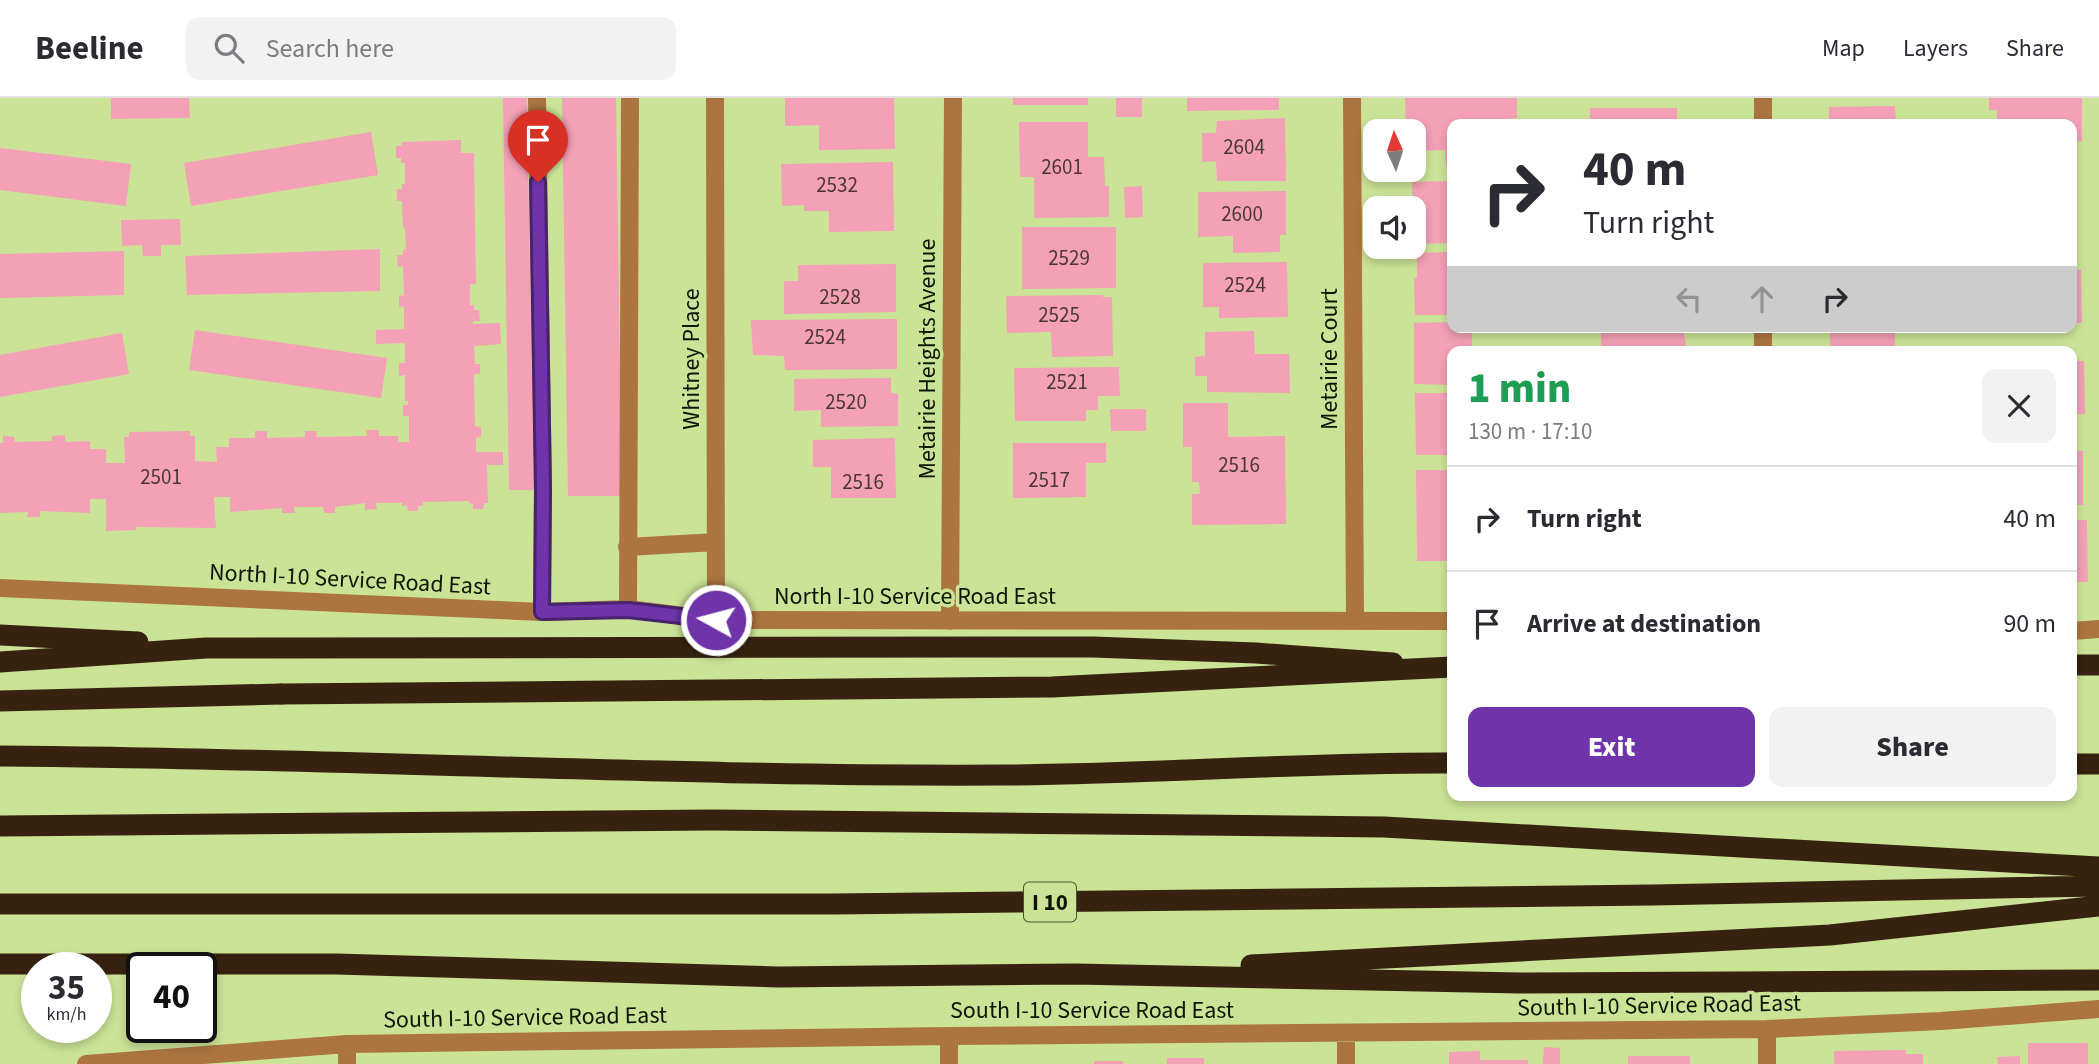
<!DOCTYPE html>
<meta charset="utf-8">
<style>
:root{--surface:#fff;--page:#f2f2f3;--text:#2b2b33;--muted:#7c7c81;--line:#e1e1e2;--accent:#6f34aa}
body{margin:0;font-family:"Source Sans 3",sans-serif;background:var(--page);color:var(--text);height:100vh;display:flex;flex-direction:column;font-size:26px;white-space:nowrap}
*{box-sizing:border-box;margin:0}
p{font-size:23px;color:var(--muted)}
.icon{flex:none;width:38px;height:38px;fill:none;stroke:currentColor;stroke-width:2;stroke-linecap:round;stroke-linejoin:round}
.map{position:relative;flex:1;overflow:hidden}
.side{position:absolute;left:1447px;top:248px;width:630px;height:455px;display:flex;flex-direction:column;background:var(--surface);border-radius:14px;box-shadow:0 4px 10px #0003}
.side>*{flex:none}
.guide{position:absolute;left:1447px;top:21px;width:630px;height:214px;border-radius:14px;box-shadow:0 4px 10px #0003;background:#fff;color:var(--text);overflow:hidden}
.needle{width:46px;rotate:357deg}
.buttons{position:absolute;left:1363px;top:21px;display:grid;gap:14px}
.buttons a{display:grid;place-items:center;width:63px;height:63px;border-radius:14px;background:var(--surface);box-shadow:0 4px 10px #0003;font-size:35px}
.speed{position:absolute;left:21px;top:854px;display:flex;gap:14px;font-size:35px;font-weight:700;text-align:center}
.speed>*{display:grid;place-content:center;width:91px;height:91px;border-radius:50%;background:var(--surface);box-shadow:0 4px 10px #0003;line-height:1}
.speed small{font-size:18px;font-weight:400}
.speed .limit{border:4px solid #111;border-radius:10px;background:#fff;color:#111}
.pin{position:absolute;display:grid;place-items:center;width:60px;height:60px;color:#fff;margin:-72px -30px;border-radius:50% 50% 50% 0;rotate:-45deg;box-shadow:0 0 7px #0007}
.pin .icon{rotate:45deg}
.me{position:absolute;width:77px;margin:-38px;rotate:277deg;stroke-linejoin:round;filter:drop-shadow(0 0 5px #0008)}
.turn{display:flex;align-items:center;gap:24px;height:147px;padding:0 21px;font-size:32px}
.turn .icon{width:91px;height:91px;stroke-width:2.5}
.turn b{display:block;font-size:49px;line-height:60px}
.lanes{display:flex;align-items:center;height:66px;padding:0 21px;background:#0003;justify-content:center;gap:35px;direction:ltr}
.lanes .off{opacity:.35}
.round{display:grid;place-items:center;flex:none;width:74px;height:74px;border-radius:14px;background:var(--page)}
.overview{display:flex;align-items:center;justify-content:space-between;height:119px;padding:0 21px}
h1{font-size:42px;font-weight:800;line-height:52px;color:#1e9e55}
.primary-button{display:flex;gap:14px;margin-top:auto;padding:14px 21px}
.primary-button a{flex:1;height:80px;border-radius:14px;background:var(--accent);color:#fff;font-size:28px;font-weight:800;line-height:80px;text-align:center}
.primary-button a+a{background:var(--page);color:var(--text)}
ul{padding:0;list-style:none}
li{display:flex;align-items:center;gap:21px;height:105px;padding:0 21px;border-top:2px solid var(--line)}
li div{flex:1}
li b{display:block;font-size:26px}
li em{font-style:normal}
header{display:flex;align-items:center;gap:42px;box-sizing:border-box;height:98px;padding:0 35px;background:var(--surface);border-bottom:2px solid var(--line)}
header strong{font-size:33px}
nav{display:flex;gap:38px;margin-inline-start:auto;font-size:24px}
.search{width:490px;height:63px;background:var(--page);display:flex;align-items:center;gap:18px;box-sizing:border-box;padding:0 24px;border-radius:14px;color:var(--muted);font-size:26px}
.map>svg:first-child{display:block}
.building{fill:#f4a0b6}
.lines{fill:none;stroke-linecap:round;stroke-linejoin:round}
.minor{stroke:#ac7540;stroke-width:18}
.highway{stroke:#36220f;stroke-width:21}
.highway-bridge{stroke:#36220f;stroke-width:21}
.route-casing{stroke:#48226e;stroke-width:18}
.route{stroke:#6f34aa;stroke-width:12}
.labels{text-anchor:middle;stroke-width:7;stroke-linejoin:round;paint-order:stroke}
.number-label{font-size:21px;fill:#48382e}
.shield{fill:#cbe397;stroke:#47542d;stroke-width:2}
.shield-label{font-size:23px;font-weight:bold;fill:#0e1600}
.street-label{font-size:24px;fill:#0e1600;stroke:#cbe397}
</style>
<header>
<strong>Beeline</strong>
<div class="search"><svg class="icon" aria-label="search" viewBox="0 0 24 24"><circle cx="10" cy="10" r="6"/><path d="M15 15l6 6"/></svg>Search here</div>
<nav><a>Map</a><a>Layers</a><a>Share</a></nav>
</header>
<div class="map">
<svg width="2099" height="966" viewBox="0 0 2099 966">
<rect width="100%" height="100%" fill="#cbe397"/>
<path class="building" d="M111,0H189L190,20L111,21Z
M503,0H527L534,392H509Z
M562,0H616L622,398H568Z
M785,0H894L895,51L819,52V27L785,28Z
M1013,0H1088V7H1013Z
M1116,0H1142V19H1116Z
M1187,0H1279V12L1187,13Z
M1405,0H1517V20L1507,21V26H1452V68H1446L1445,52L1414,53V33L1406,31Z
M1989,0H2082V43H2072V26H1997V12H1989Z
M1895,8L1896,26H1829V9Z
M1590,10H1677V26H1590Z
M1285,20L1286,83H1217L1216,63L1202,64V35H1216L1217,23Z
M1019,24H1088V59H1104L1105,88H1109V119L1034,120V79H1020Z
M371,34L378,77L191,108L184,65Z
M461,42V55H474L476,186H470V207H474V212H479L480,223H473V226L500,225L501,246L474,248L475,266H480V276H474L475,328L481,329V339L476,340V354H503V367H487L488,405H484L483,411H473V405L469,406V403L423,404V408H418V413H408L407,407L402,408V405H376L377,411L365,412V405L335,409V415H324L323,409H294L295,415H282V410L230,414V399H214L216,430L136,429V432L106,433V401H90V415L40,413V419H27L28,414L0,415V345H3V338L14,339L15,344L52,343V338L65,337V344L90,343V351H106V365H125L124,339H129V334L190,333V338H195V363L217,364L216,349H229V340H255V333H267V340L305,339V333H317L316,339L367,338L366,332H379V338H398V344H409V318H403V307H408V303H405V277L399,278V265H405V245L376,246V232L404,231V208L399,209V197L404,198L403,168L398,169L397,157H403V152L406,151L405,129L403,130L402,103H397V91H402V86H405V65H401V60H396V48H401L402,44Z
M0,50L131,66L126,108L0,92Z
M893,64L894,133L829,134V113H804V107L782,108L781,66Z
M1452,83V145L1414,146L1412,84Z
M1142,88L1143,119L1125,120L1124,89Z
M1286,93V137H1280V154L1233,155V138L1198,139V94Z
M180,121L181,147H161V158H143L142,147L122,148L121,122Z
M1022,129H1116V190L1022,191Z
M380,151V193L187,197L185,158Z
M124,153V197L0,200V156Z
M1452,154V217H1415L1414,180H1417V155Z
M1287,164L1288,219L1219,220V209H1203V165Z
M896,166V214L784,216V183H798V167Z
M2072,172H2081L2082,225H2072Z
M1103,197V199H1112L1113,258L1052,259L1051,234L1007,235L1006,198Z
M897,221V271L785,272L784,258L753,257L751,222Z
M1452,224V229H1472V254H1452V287L1414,286V225Z
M1601,229H1678V235H1684L1687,254H1624V250H1601Z
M1830,229H1895V254H1830Z
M195,232L387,260L381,300L189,272Z
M1254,233L1255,256H1289L1290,295L1207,294V278H1195V259L1205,258V234Z
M122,235L129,276L0,299V257Z
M2072,263H2084L2085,316H2072Z
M1119,269L1120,298H1098V312H1086V323H1015L1014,270Z
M891,280V295L898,296V328L821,329V312L794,313V281Z
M1415,295H1452V357H1416Z
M1183,305H1228V339L1285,338L1286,426L1192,427V396H1200L1199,384H1192V349H1183Z
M1110,311H1146V333H1111Z
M895,340L896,400H831V369H813V342Z
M1013,345H1106V365H1086V399L1013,400Z
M2072,353H2083V407H2072Z
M1416,372H1452V463H1417Z
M2072,422H2087L2088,484H2072Z
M2028,945H2088V966H2028Z
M1544,949L1560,950V966H1543Z
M1906,952V956H1923V966H1834V953Z
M1480,953V962H1528V966H1449V954Z
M1628,958H1690V966H1628Z
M2020,958V966H1998L1997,959Z
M1167,960H1204V966H1167Z
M1094,963H1123V966H1094Z"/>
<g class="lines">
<path class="minor" d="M537,0L543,391L542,514
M715,0L716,522
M1352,0L1355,522
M1763,0V26
M1763,229V254
M627,449L716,444
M0,490L542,514L628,511L716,522L1452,523
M628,511L630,0
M950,523L953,0
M2072,533L2099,531
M1767,931V966
M1346,935V966
M949,938V966
M347,946V966
M86,966L347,946L949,938L1767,931L1941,923L2099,911"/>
<path class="highway" d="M0,537L138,544
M0,564L206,550L1093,549L1256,555L1393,565
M2072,567H2099
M0,603L281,596
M0,658C336,660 671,679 1007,677C1156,676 1304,664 1452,665
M2072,666H2099
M0,728L712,722L1384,729L2099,769
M0,806H833L1653,797L2099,788
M0,866H336L778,879L1075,876L1520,885L2099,882
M1251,867L1830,837L2099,808"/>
<path class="highway-bridge" d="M281,596L1052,589L1452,569"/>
</g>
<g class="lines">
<g class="route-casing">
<path id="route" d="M538,84L543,391L542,514L628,512L716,522"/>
</g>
<use href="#route" class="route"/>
</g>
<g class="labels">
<g class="number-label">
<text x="1244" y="56">2604</text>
<text x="1062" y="76">2601</text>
<text x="837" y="94">2532</text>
<text x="1242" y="123">2600</text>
<text x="1069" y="167">2529</text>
<text x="1245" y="194">2524</text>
<text x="840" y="206">2528</text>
<text x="1059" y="224">2525</text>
<text x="825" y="246">2524</text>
<text x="1067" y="291">2521</text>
<text x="846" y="311">2520</text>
<text x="1239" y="374">2516</text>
<text x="161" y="386">2501</text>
<text x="1049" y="389">2517</text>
<text x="863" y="391">2516</text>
</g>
<rect class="shield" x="1024" y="784.5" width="52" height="39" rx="5"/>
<g class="shield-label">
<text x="1050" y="812">I 10</text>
</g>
<g class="street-label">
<text transform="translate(691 261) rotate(-90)" y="8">Whitney Place</text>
<text transform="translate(927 261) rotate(-90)" y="8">Metairie Heights Avenue</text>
<text transform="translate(1329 261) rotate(-90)" y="8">Metairie Court</text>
<text transform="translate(350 481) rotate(3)" y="8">North I-10 Service Road East</text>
<text x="915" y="506">North I-10 Service Road East</text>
<text transform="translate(1659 907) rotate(-1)" y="8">South I-10 Service Road East</text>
<text x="1092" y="920">South I-10 Service Road East</text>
<text transform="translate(525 919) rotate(-1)" y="8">South I-10 Service Road East</text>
</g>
</g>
</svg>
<div class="buttons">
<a><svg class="needle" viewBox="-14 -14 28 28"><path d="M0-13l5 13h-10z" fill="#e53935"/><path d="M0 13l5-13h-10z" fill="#7c7c81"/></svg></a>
<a><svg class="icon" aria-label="sound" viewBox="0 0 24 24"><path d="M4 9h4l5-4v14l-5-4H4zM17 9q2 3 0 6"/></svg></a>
</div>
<div class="speed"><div>35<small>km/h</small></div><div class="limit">40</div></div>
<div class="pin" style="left:538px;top:84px;background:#d93025"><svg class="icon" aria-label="arrive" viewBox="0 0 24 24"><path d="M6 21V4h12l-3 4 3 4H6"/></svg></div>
<svg class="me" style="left:716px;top:522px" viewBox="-20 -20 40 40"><circle r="17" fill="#6f34aa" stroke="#fff" stroke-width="3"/><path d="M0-11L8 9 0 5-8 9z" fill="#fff"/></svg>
<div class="guide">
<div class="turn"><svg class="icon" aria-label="right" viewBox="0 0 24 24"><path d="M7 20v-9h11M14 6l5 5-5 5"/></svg><div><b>40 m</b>Turn right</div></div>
<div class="lanes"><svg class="icon off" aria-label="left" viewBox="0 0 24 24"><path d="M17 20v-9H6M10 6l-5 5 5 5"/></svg><svg class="icon off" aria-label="ahead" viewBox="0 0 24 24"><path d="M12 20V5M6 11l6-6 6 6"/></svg><svg class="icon" aria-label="right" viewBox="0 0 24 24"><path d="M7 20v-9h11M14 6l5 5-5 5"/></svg></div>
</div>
<section class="side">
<div class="overview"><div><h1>1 min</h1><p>130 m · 17:10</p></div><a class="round"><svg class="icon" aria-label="close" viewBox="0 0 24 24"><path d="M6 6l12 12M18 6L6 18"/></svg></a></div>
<ul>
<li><svg class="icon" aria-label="right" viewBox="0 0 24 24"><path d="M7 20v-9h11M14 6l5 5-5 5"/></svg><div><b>Turn right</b></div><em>40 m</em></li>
<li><svg class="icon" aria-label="arrive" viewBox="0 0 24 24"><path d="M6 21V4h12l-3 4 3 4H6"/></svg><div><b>Arrive at destination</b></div><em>90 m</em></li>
</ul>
<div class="primary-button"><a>Exit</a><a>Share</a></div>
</section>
</div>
